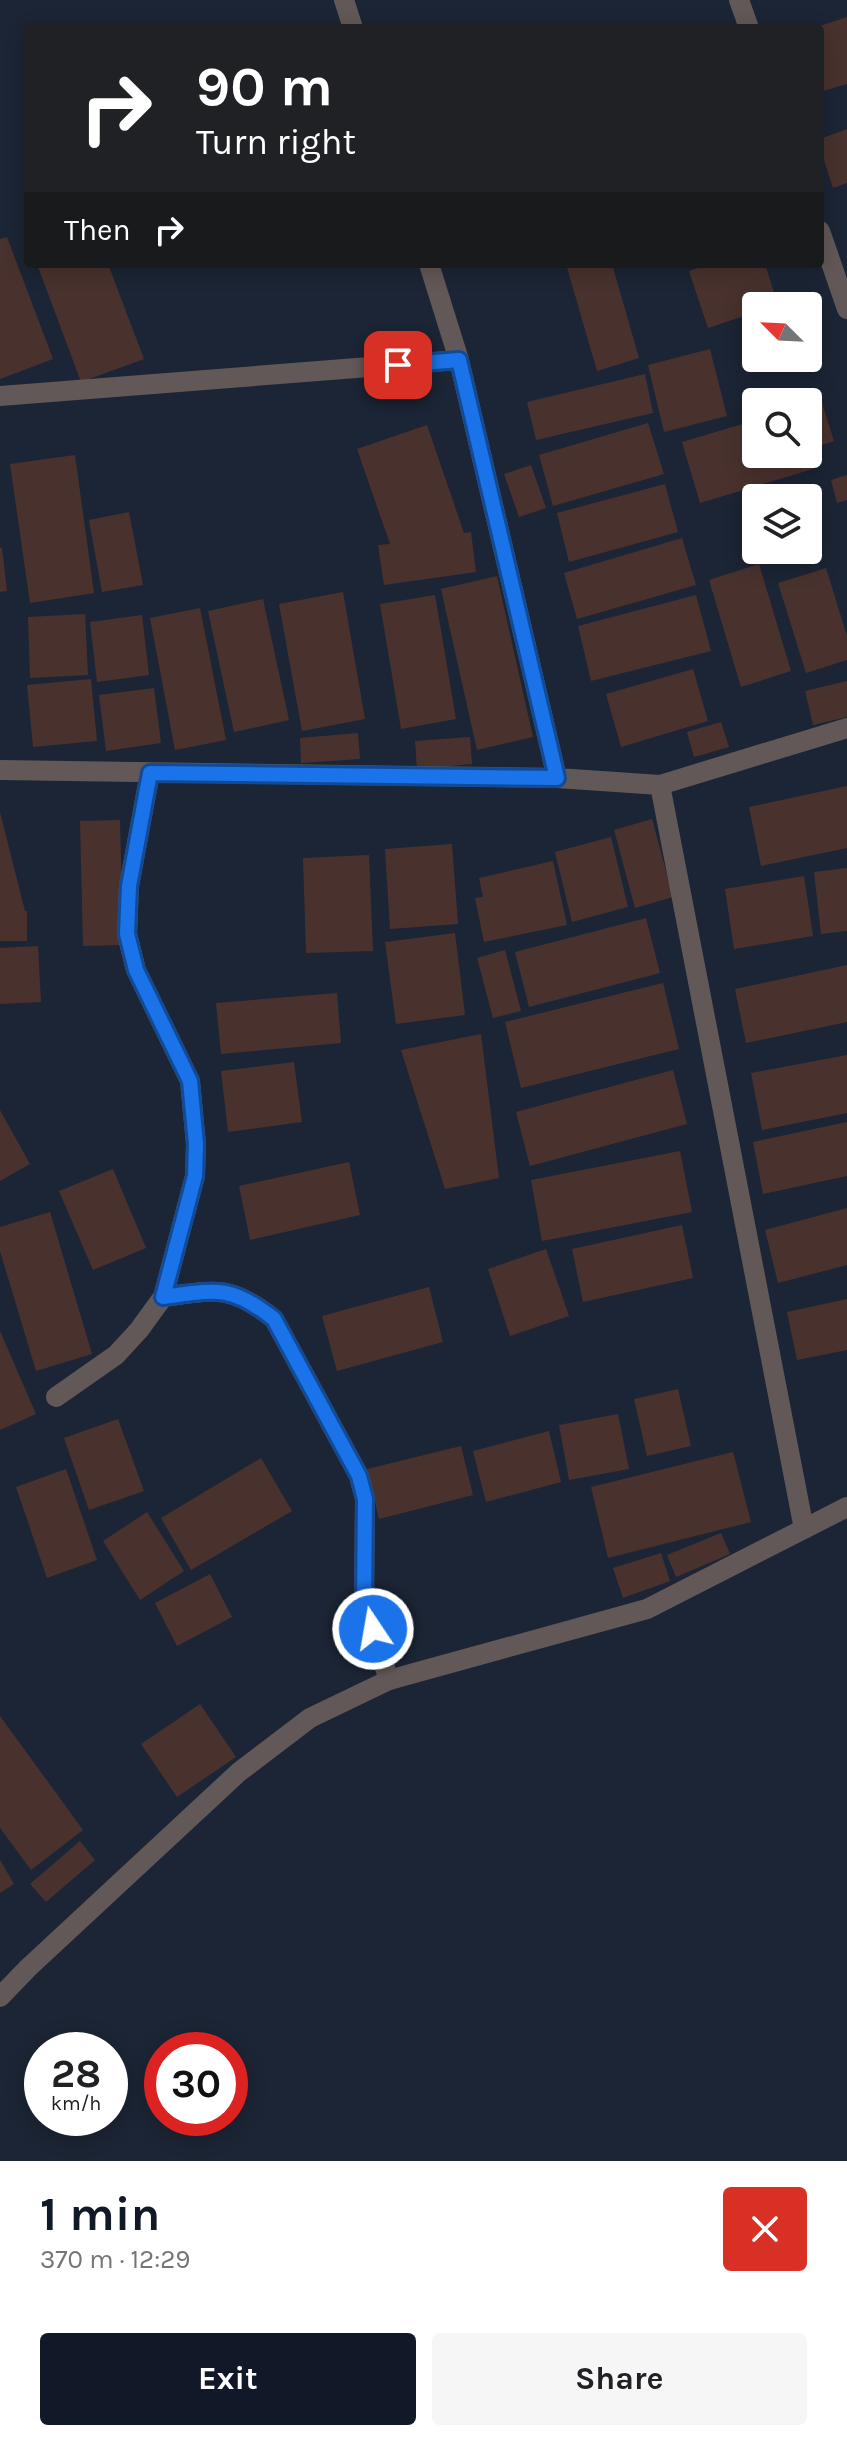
<!DOCTYPE html>
<meta charset="utf-8">
<style>
:root{--surface:#fff;--page:#f6f6f6;--text:#202124;--muted:#757577;--accent:#111827}
body{margin:0;font-family:Karla,sans-serif;background:var(--page);color:var(--text);height:100vh;display:flex;flex-direction:column;font-size:30px;white-space:nowrap}
*{box-sizing:border-box;margin:0}
p{font-size:26px;color:var(--muted)}
.icon{flex:none;width:44px;height:44px;fill:none;stroke:currentColor;stroke-width:2;stroke-linecap:round;stroke-linejoin:round}
.map{position:relative;height:2161px;overflow:hidden}
.side{display:flex;flex-direction:column;background:var(--surface);flex:1}
.side>*{flex:none}
.top-card{position:absolute;left:24px;top:24px;width:800px;height:244px;border-radius:8px;box-shadow:0 4px 20px #0003;background:#202124;color:#fff;overflow:hidden}
.needle{width:52px;rotate:294deg}
.fabs{position:absolute;left:742px;top:292px;display:grid;gap:16px}
.fabs a{display:grid;place-items:center;width:80px;height:80px;border-radius:8px;background:var(--surface);box-shadow:0 4px 20px #0003;font-size:40px}
.speed{position:absolute;left:24px;top:2032px;display:flex;gap:16px;font-size:40px;font-weight:700;text-align:center}
.speed>*{display:grid;place-content:center;width:104px;height:104px;border-radius:50%;background:var(--surface);box-shadow:0 4px 20px #0003;line-height:1}
.speed small{font-size:20px;font-weight:400}
.speed .limit{border:12px solid #d22;background:#fff;color:#111}
.pin{position:absolute;display:grid;place-items:center;width:68px;height:68px;color:#fff;margin:-34px;border-radius:16px;box-shadow:0 4px 12px #0006}
.me{position:absolute;width:88px;margin:-44px;rotate:348deg;stroke-linejoin:round;filter:drop-shadow(0 0 6px #0008)}
.turn{display:flex;align-items:center;gap:28px;height:168px;padding:0 40px;font-size:36px}
.turn .icon{width:104px;height:104px;stroke-width:2.5}
.turn b{display:block;font-size:56px;line-height:68px}
.then{display:flex;align-items:center;height:76px;padding:0 40px;background:#0003;gap:16px;font-size:30px}
.round{display:grid;place-items:center;flex:none;width:84px;height:84px;border-radius:8px;background:var(--page)}
.head{display:flex;align-items:center;justify-content:space-between;height:136px;padding:0 40px}
h1{font-size:48px;font-weight:700;line-height:60px;color:var(--accent)}
.action{display:flex;gap:16px;margin-top:auto;padding:16px 40px}
.action a{flex:1;height:92px;border-radius:8px;background:var(--accent);color:#fff;font-size:32px;font-weight:700;line-height:92px;text-align:center}
.action a+a{background:var(--page);color:var(--text)}
.map>svg:first-child{display:block}
.building{fill:#49322e}
.lines{fill:none;stroke-linecap:round;stroke-linejoin:round}
.minor{stroke:#635858;stroke-width:20}
.tertiary{stroke:#635858;stroke-width:20}
.route-casing{stroke:#114b97;stroke-width:20}
.route{stroke:#1a73e8;stroke-width:14}
</style>
<div class="map">
<svg width="847" height="2161" viewBox="0 0 847 2161">
<rect width="100%" height="100%" fill="#1c2535"/>
<path class="building" d="M847,17V84L820,92V26Z
M847,129V183L833,188L820,148V139Z
M7,237L53,359L0,379V239Z
M37,264H108L144,359L81,382Z
M566,264H612L639,358L597,371Z
M710,264H765L778,305L756,306V312L708,328L689,271Z
M710,349L727,416L664,432L648,365Z
M645,374L653,413L536,440L527,402Z
M821,400L834,441L810,449L808,443V405Z
M756,420V454H808L813,469L700,503L682,442Z
M648,423L664,474L553,506L539,455Z
M427,425L464,533L471,532L476,572L384,585L378,545L390,544L357,449Z
M75,455L94,593L30,603L10,464Z
M531,465L546,508L519,517L504,474Z
M847,475V500L837,503L831,480Z
M665,484L678,532L569,562L557,513Z
M129,512L143,585L102,592L89,520Z
M682,538L696,585L577,619L564,573Z
M0,548H2L7,591L0,592Z
M759,564L791,671L741,687L709,580Z
M826,568L847,636V660L806,673L778,583Z
M497,576L533,737L477,750L441,589Z
M343,592L365,719L302,731L279,604Z
M435,595L456,719L401,729L380,604Z
M696,595L711,651L591,681L578,626Z
M263,599L289,720L234,732L208,611Z
M200,608L226,740L175,750L150,618Z
M85,614L88,675L30,678L28,617Z
M142,615L149,675L97,682L90,622Z
M693,669L708,721L621,747L606,694Z
M91,679L97,741L33,747L27,685Z
M847,681V717L813,725L805,691Z
M154,688L161,743L106,751L99,695Z
M721,722L729,747L694,757L687,732Z
M358,733L360,759L301,763L300,738Z
M470,737L472,764L417,769L415,741Z
M847,786V848L761,866L749,807Z
M0,812L25,911H27V941H0Z
M652,819L673,897L635,908L614,830Z
M120,820L123,945L83,946L80,821Z
M611,837L628,907L572,922L555,852Z
M452,844L458,924L390,929L385,849Z
M369,855L373,951L306,953L303,858Z
M553,861L567,925L484,942L475,898L483,897L479,878Z
M847,868V931L821,934L814,872Z
M804,876L813,936L734,949L725,889Z
M646,918L660,973L529,1007L515,952Z
M455,933L465,1015L396,1024L385,942Z
M38,946L41,1002L0,1004V948Z
M505,950L521,1011L493,1018L477,958Z
M847,965V1022L746,1043L735,989Z
M663,983L679,1049L521,1088L505,1022Z
M337,993L341,1043L221,1054L216,1003Z
M481,1034L499,1178L445,1189L401,1050Z
M847,1055V1113L762,1130L751,1073Z
M294,1062L302,1122L228,1132L221,1071Z
M673,1070L687,1124L530,1166L516,1112Z
M0,1110L30,1164L0,1181Z
M847,1122V1176L763,1194L753,1142Z
M680,1151L692,1212L542,1241L531,1180Z
M349,1162L360,1215L250,1240L239,1186Z
M113,1169L146,1248L93,1270L59,1191Z
M847,1208V1265L778,1283L765,1230Z
M50,1212L92,1354L36,1371L0,1251V1227Z
M682,1225L693,1278L583,1302L572,1249Z
M546,1249L569,1316L510,1336L488,1269Z
M429,1287L443,1342L337,1371L322,1316Z
M847,1299V1350L797,1360L787,1312Z
M0,1331L36,1414L0,1430Z
M678,1389L691,1446L647,1456L634,1399Z
M618,1414L629,1469L569,1480L559,1425Z
M118,1419L144,1491L89,1510L64,1438Z
M549,1431L561,1482L486,1502L473,1451Z
M461,1446L473,1495L379,1519L367,1469Z
M733,1452L751,1522L608,1558L591,1487Z
M261,1458L292,1511L191,1570L161,1518Z
M66,1469L97,1560L47,1578L16,1487Z
M147,1512L184,1571L140,1600L103,1541Z
M721,1533L730,1554L676,1577L667,1555Z
M661,1553L670,1581L623,1598L613,1568Z
M210,1574L232,1617L177,1646L155,1603Z
M200,1704L236,1757L177,1797L141,1744Z
M0,1716L83,1830L31,1870L0,1828Z
M80,1841L95,1860L46,1902L30,1884Z
M0,1860L14,1884L0,1893Z"/>
<g class="lines">
<path class="minor" d="M344,0L353,28
M739,0L749,28
M820,231L847,309
M429,264L459,360L557,778
M0,396L459,360
M0,770L557,778L660,785L847,728
M660,785L804,1529
M163,1297C215,1290 230,1284 274,1319L359,1476L365,1499L364,1604L389,1680
M56,1397L116,1355L139,1330L163,1297L195,1176L196,1144L190,1081L136,970L127,934L129,886L150,773"/>
<path class="tertiary" d="M0,1997L28,1968L239,1772L310,1718L389,1680L647,1609L847,1507"/>
</g>
<g class="lines">
<g class="route-casing">
<path id="route" d="M373,1629L364,1604L365,1499L359,1476L274,1319C230,1284 215,1290 163,1297L195,1176L196,1144L190,1081L136,970L127,934L129,886L150,773L557,778L459,360L398,365"/>
</g>
<use href="#route" class="route"/>
</g>
</svg>
<div class="fabs">
<a><svg class="needle" viewBox="-14 -14 28 28"><path d="M0-13l5 13h-10z" fill="#e53935"/><path d="M0 13l5-13h-10z" fill="#757577"/></svg></a>
<a><svg class="icon" aria-label="search" viewBox="0 0 24 24"><circle cx="10" cy="10" r="6"/><path d="M15 15l6 6"/></svg></a>
<a><svg class="icon" aria-label="layers" viewBox="0 0 24 24"><path d="M12 4l9 5-9 5-9-5zM3 14l9 5 9-5"/></svg></a>
</div>
<div class="speed"><div>28<small>km/h</small></div><div class="limit">30</div></div>
<div class="pin" style="left:398px;top:365px;background:#d93025"><svg class="icon" aria-label="arrive" viewBox="0 0 24 24"><path d="M6 21V4h12l-3 4 3 4H6"/></svg></div>
<svg class="me" style="left:373px;top:1629px" viewBox="-20 -20 40 40"><circle r="17" fill="#1a73e8" stroke="#fff" stroke-width="3"/><path d="M0-11L8 9 0 5-8 9z" fill="#fff"/></svg>
<div class="top-card">
<div class="turn"><svg class="icon" aria-label="right" viewBox="0 0 24 24"><path d="M7 20v-9h11M14 6l5 5-5 5"/></svg><div><b>90 m</b>Turn right</div></div>
<div class="then">Then<svg class="icon" aria-label="right" viewBox="0 0 24 24"><path d="M7 20v-9h11M14 6l5 5-5 5"/></svg></div>
</div>
</div>
<section class="side">
<div class="head"><div><h1>1 min</h1><p>370 m · 12:29</p></div><a class="round" style="background:#d93025;color:#fff"><svg class="icon" aria-label="close" viewBox="0 0 24 24"><path d="M6 6l12 12M18 6L6 18"/></svg></a></div>
<div class="action"><a>Exit</a><a>Share</a></div>
</section>
